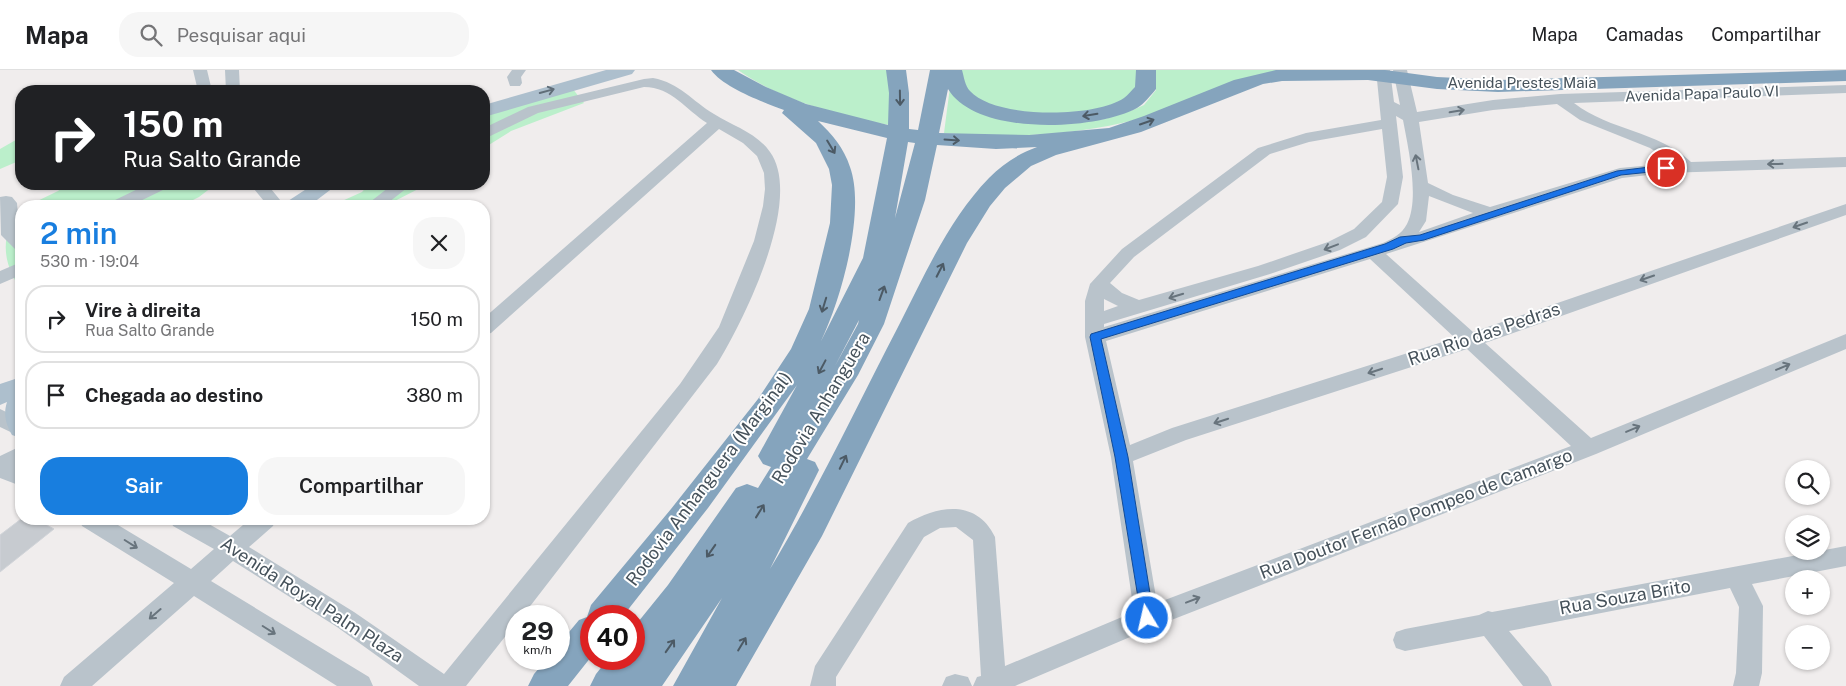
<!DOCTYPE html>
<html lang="pt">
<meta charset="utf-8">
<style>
:root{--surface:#fff;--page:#f6f6f6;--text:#202124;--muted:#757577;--line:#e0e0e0;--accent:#187edf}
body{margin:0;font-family:"Public Sans",sans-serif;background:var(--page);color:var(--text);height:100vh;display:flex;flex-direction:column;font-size:19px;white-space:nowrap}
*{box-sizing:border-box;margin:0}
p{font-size:16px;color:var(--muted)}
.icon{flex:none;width:28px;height:28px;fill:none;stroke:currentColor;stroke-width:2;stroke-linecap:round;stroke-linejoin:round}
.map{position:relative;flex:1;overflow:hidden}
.panel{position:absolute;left:15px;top:130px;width:475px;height:325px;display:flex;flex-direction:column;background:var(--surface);border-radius:20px;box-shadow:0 1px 4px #0004}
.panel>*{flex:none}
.guide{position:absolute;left:15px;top:15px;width:475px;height:105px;border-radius:20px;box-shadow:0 1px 4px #0004;background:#202124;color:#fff;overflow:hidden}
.tools{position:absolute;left:1785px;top:390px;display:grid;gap:10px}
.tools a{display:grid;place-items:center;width:45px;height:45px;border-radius:50%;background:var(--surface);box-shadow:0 1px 4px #0004;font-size:25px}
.speed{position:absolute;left:505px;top:535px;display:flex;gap:10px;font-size:25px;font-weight:700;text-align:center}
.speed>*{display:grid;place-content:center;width:65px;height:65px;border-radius:50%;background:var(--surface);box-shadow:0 1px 4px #0004;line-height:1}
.speed small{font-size:12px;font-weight:400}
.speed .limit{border:8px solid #d22;background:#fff;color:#111}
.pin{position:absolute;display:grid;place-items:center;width:42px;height:42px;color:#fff;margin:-21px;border:2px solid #fff;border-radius:50%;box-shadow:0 1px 5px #0007}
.me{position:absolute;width:55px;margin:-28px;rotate:351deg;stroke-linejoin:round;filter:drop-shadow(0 0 4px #0008)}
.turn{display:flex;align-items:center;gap:18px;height:105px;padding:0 25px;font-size:22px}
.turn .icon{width:65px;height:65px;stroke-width:2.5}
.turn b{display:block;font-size:35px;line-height:42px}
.round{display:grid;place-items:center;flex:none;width:52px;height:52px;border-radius:20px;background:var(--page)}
.head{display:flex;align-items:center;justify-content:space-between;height:85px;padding:0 25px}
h1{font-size:30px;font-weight:600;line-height:38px;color:var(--accent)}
.action{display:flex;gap:10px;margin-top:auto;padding:10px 25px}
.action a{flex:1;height:58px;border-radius:20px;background:var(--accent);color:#fff;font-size:20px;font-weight:600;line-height:58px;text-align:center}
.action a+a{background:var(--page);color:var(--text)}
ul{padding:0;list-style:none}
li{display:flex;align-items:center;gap:15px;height:68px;margin:0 10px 8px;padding:0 15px;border:2px solid var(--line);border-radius:20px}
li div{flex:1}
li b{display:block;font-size:19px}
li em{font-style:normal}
header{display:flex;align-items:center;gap:30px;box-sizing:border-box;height:70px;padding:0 25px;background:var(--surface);border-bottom:1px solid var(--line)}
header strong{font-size:24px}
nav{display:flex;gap:28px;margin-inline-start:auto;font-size:18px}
.search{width:350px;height:45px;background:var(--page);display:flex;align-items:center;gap:12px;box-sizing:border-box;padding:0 18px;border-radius:20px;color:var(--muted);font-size:19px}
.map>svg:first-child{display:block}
.green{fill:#bbefcb}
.building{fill:#c7cbd0;stroke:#d1d4d9}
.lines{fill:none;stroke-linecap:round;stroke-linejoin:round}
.minor{fill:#b9c3cb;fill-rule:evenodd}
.major{fill:#adbfcd;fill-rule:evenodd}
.highway{fill:#85a4bd;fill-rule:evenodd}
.oneway{stroke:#606d78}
.oneway2{stroke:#4c5a65}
.oneway3{stroke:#68747d}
.route{fill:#1a73e8;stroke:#114b97}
.labels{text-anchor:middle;stroke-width:4;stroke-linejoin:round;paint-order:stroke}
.far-street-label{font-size:15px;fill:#46525b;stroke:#fff}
.street-label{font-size:18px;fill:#46525b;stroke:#fff}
</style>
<header>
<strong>Mapa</strong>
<div class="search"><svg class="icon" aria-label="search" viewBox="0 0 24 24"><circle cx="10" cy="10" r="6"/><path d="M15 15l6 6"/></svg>Pesquisar aqui</div>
<nav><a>Mapa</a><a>Camadas</a><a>Compartilhar</a></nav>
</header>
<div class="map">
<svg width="1846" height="616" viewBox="0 0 1846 616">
<rect width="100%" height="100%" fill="#f0eded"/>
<path class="green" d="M738,0H890L895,56C842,47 782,31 738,0Z
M958,0H1143L1145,13L1111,39L1024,46L972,28Z
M1155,0H1284C1231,18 1177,41 1122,53C1065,66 1002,68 944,63L950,17L961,30L1079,52L1105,49L1133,40L1144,35L1156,20Z
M572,18L584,33L511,61L484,78V39Z
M21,67V90L0,99V79Z
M67,114H216L199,127L181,136H27L58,121Z
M369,114H428L385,136H331L362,122Z
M21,140V219C7,201 1,177 10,156C13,149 15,143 21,140Z"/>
<path class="building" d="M21,449H36L54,459L0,502V465Z"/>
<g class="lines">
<path class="minor" d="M193,0H207L212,21H198Z
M225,0H239L240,21H226Z
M512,0H526L521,7L522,13L520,16H510L507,7Z
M1376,0H1390L1394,32L1400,35L1393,0H1407L1417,42L1493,30L1560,24L1846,15V23L1574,33C1610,61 1657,60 1691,92L1846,87V97L1666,103L1622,108L1386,184L1473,262L1846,134V145L1485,273L1591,368L1846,264V279L1596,384L1156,556L1015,616H973L977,607L981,606L973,470L956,457L940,458L924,467L836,607V616H810L815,596L908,453C938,435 977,429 995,467L1005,596L1134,542L1111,387L1085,267V231L1090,214L1122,179L1258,78L1306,63L1381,50ZM1557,34L1580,50L1650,78L1673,93L1620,98L1490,137L1453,125L1428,113L1419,52L1493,40ZM1396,46L1403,50C1408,77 1420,129 1407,154C1401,165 1393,168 1383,173L1104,257V254L1270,204L1340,180L1366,167L1398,134L1403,107ZM1382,59L1387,107L1382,132L1354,159L1328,172L1258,196L1139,230L1122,223L1110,213L1134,187L1270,84L1309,72ZM1429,126L1473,143L1419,162L1426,151ZM1370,189L1455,268L1172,358L1130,375L1106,271ZM1104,229L1118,236L1104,241ZM1467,279L1571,376L1157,533L1133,391L1186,370Z
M653,8C680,13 692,31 714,44C733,56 757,63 770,82C804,129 744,250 717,294L531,535L521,546H516V553L466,616H419L337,557L233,491L211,511L369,607L373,616H337L194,526L92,616H60L64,607L174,513L82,456L79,449H108L191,499L214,479L173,456L170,449H200L230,466L250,449H276L273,456L249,477L354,542L444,604L680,314L719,257L754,171L763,136L765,119L764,103L757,86L743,73L719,59L491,263L484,265V248L707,53C686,40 672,17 644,17L538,43L484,69V58L528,37L644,9Z
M148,114H169L167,118L130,136H109L111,132Z
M250,114H267L285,136H268Z
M393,114H412L384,136H365Z
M6,126L12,127L17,133L21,181L15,179L1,165L0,127Z
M21,192V205L0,214V201Z
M0,339L21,349V367L0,357Z
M21,376V416L0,408V386Z
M1846,476V496L1752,514L1763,536L1762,603L1759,616H1733L1736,603L1739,537L1730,518L1509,561L1548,607L1552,616H1523L1484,566L1405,581L1396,578L1393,570L1396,562L1405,559L1479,545L1488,541L1492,542Z
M955,604L968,607L972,616H942L946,607Z"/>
<path class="major" d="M606,0H635L632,4L484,47V35Z
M314,114H338L309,136H285L288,131Z
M21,307V368L12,365C6,354 3,345 7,332L0,335V314Z"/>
<path class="highway" d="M711,0H734L766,17L806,34L888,55L889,23L886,0H906L909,23V59L918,60L930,0H962C964,7 965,16 970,21C995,49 1095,48 1124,28C1128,25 1132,20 1135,17L1136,0H1156V19C1151,25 1144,34 1137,38C1094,61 976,66 948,19L939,63L1029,65L1109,58L1144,46L1234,10L1276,0H1385L1437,7L1498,10L1846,0V11L1498,22L1437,19L1368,10L1282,11L1263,14L1141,62L1056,85L1031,96L1005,118L990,136L967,173L822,466L736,616H673L722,528L662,616H590L596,604L608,589H634V557L668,515L736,418L747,414L758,418L771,397L763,394L758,386L797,315L708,438L623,546H591V587L568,616H528L534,604L547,589H559V574L579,550L587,547L591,535L671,439L758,329L791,279L809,239L830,153L832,115L829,99L816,73L782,43L784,40C763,32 724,18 711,0ZM818,51L887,68L863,188L821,271C841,230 866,141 850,97C844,78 832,64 818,51ZM908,72L915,73L895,148ZM937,75L996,79L1037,77C1018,84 1003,94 989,108C949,149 924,206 898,257C856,338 817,421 770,499L819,400L815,392L807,389L858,305L884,254L925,130ZM859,250L858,254L835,296Z"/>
</g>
<defs><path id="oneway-shaft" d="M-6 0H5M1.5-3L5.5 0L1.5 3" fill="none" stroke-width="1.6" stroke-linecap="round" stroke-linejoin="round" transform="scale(1.25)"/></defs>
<use class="oneway" href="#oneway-shaft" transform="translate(547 21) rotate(-15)"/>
<g class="oneway2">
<use href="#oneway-shaft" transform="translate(900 28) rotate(89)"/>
<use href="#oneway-shaft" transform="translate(1090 45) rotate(171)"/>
<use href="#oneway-shaft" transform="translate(1147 52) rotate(-19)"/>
<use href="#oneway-shaft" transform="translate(952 70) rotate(4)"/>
<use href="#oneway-shaft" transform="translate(831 77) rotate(59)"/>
<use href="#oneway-shaft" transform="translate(940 200) rotate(-63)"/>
<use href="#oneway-shaft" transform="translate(882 223) rotate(-70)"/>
<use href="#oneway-shaft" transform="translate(824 235) rotate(107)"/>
<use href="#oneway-shaft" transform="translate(822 297) rotate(118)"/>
<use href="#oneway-shaft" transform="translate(843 392) rotate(-64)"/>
<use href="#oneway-shaft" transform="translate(760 441) rotate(-58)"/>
<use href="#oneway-shaft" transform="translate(711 481) rotate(125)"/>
<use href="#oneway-shaft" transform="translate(742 574) rotate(-59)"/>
<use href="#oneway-shaft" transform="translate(670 576) rotate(-55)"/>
</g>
<g class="oneway3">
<use href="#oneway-shaft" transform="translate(1457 41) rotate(-10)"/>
<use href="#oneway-shaft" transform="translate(1417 92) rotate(-101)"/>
<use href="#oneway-shaft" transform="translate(1775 94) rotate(179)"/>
<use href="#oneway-shaft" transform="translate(1800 155) rotate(161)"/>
<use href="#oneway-shaft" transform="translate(1331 177) rotate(159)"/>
<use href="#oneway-shaft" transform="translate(1647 208) rotate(161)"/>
<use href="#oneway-shaft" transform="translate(1176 226) rotate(163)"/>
<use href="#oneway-shaft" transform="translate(1783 297) rotate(-23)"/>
<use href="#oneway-shaft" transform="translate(1375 301) rotate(162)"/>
<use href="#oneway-shaft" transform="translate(1221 351) rotate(162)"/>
<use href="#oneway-shaft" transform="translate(1633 359) rotate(-23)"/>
<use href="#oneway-shaft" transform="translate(131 474) rotate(32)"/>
<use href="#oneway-shaft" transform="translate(1193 530) rotate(-21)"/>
<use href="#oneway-shaft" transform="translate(155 544) rotate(139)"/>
<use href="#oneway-shaft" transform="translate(269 560) rotate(32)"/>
</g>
<path class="route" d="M1666,95L1670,96V100L1621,105L1424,170L1406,173L1393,179L1101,269L1128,387L1154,548L1152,552L1147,554L1142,552L1115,387L1090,267L1091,264L1385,174L1400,167L1420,165L1617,101Z"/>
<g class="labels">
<g class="far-street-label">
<text x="1522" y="18">Avenida Prestes Maia</text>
<text transform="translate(1702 24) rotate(-2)" y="5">Avenida Papa Paulo VI</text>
</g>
<g class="street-label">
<text transform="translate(1484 264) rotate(-19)" y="6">Rua Rio das Pedras</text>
<text transform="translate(821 338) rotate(-59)" y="6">Rodovia Anhanguera</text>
<text transform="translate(709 409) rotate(-53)" y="6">Rodovia Anhanguera (Marginal)</text>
<text transform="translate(1416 444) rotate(-21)" y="6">Rua Doutor Fernão Pompeo de Camargo</text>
<text transform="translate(1625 527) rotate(-10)" y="6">Rua Souza Brito</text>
<text transform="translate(312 530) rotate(33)" y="6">Avenida Royal Palm Plaza</text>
</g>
</g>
</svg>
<div class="tools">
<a><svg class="icon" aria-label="search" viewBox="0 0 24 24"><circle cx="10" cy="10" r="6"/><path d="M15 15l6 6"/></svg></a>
<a><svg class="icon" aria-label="layers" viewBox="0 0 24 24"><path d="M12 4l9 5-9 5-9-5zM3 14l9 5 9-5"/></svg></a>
<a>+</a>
<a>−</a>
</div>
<div class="speed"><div>29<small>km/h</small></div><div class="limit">40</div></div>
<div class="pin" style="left:1666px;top:98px;background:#d93025"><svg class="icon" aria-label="arrive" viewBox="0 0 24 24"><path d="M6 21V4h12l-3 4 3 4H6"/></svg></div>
<svg class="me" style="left:1147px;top:548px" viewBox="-20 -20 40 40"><circle r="17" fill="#1a73e8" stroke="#fff" stroke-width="3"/><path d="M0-11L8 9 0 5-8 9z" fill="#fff"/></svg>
<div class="guide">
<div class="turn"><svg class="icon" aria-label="right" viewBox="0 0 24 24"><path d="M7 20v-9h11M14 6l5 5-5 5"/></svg><div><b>150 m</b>Rua Salto Grande</div></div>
</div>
<section class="panel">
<div class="head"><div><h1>2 min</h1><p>530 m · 19:04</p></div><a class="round"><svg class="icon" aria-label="close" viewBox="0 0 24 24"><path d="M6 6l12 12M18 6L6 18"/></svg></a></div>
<ul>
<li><svg class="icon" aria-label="right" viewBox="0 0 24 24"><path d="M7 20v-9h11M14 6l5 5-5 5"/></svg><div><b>Vire à direita</b><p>Rua Salto Grande</p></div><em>150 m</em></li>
<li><svg class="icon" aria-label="arrive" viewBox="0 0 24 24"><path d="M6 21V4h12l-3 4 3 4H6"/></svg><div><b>Chegada ao destino</b></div><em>380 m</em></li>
</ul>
<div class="action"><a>Sair</a><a>Compartilhar</a></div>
</section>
</div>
